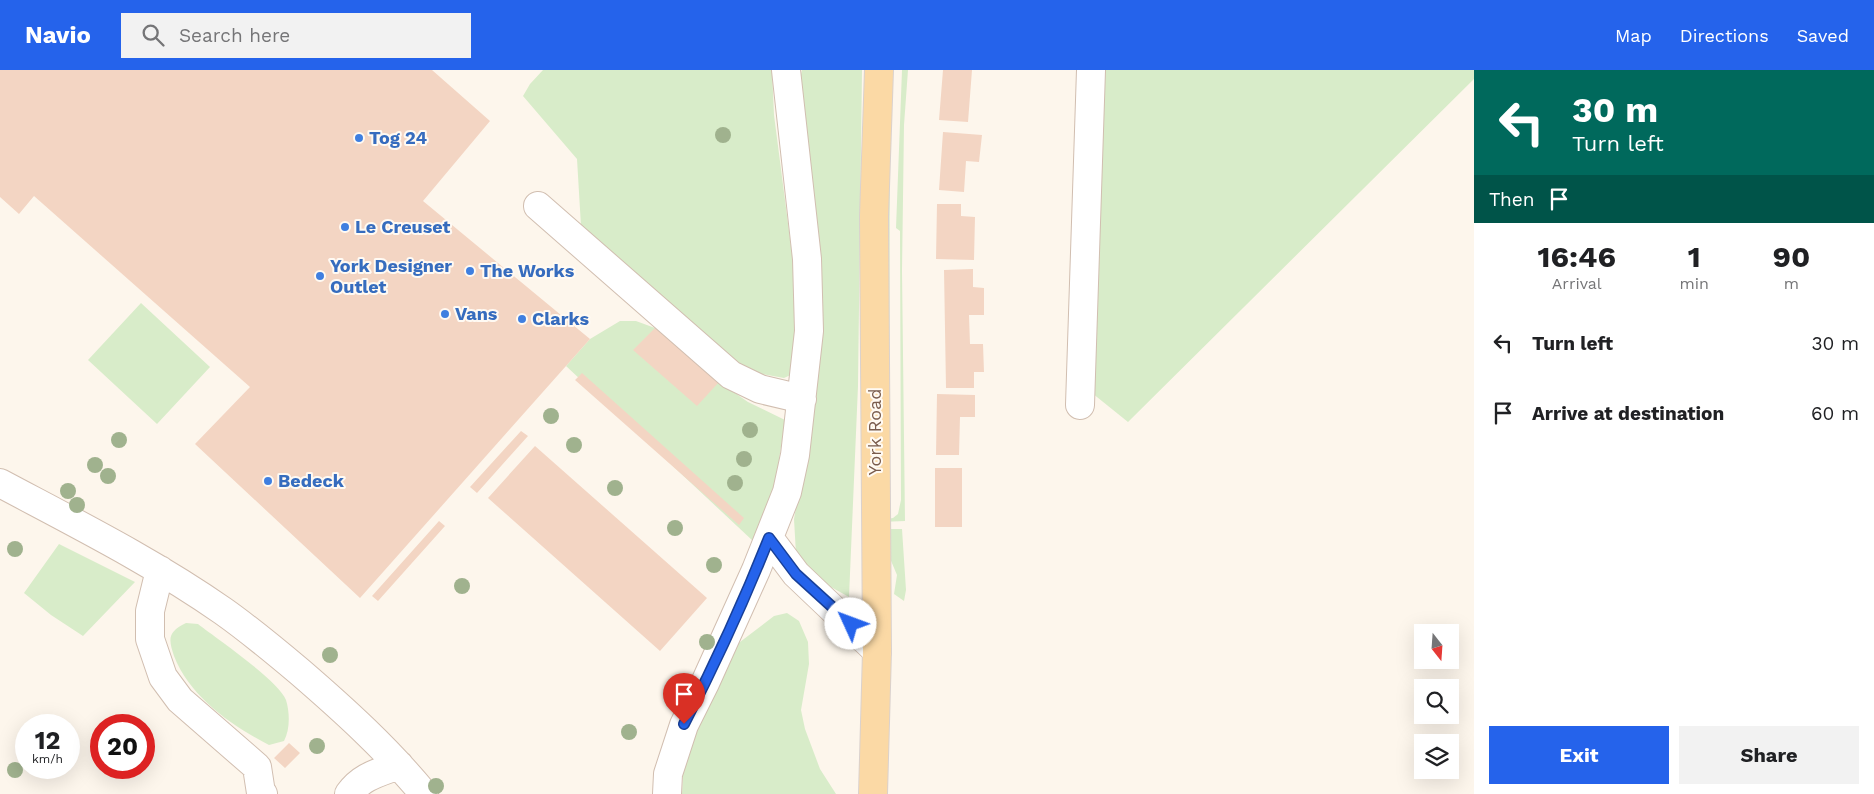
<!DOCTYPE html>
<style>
:root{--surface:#fff;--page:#f2f2f2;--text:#202124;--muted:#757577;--accent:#2563eb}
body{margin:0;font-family:"Work Sans",sans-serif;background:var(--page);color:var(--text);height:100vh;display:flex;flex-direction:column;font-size:19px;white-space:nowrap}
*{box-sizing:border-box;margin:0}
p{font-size:16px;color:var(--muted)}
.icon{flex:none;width:28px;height:28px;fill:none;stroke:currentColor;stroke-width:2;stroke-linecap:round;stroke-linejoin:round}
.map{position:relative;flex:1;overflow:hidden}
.drawer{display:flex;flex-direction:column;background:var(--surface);width:400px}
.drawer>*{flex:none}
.guide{background:#00695c;color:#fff;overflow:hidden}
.needle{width:32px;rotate:163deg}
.tools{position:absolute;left:1414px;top:554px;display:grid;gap:10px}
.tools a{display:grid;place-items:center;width:45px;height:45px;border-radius:0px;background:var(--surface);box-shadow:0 5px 20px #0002;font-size:25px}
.speed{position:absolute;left:15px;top:644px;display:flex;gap:10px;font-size:25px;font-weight:700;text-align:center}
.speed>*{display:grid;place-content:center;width:65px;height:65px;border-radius:50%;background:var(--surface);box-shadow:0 5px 20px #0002;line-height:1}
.speed small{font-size:12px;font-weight:400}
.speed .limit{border:8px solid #d22;background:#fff;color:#111}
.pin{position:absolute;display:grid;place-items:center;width:42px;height:42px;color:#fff;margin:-51px -21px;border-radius:50% 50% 50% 0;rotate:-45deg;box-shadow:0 0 5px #0007}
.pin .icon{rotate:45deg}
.me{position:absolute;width:55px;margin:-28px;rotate:313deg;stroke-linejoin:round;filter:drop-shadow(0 0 4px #0008)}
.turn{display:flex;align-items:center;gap:18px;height:105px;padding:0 15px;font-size:22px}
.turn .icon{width:65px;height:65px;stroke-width:2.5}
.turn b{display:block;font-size:35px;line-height:42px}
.then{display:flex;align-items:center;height:48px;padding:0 15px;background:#0003;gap:10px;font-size:19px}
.eta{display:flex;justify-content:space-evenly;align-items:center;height:85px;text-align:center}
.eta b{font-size:30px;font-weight:700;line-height:35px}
.cta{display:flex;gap:10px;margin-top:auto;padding:10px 15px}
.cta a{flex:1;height:58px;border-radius:0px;background:var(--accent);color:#fff;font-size:20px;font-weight:700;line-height:58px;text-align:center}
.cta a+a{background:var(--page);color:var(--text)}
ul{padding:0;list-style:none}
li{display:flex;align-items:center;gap:15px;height:70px;padding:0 15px}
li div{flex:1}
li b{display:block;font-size:19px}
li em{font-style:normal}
header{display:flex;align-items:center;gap:30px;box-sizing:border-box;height:70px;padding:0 25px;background:var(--accent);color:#fff}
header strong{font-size:24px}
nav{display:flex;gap:28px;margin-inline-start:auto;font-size:18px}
.search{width:350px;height:45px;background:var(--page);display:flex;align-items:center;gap:12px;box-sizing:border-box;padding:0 18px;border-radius:0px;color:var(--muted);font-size:19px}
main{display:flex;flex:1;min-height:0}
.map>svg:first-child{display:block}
.green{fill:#d8ecc9}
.building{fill:#f3d5c3}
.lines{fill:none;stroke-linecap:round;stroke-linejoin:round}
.minor-casing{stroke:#d1beb0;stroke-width:30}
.major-casing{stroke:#dad1cd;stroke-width:30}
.minor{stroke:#fff;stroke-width:28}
.major{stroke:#fbd9a5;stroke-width:28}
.tree{fill:#a0b28e}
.route-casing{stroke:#184099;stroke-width:12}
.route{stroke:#2563eb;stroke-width:9}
.shop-dot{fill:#3f7fe0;stroke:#fffaf3;stroke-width:2}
.labels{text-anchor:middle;stroke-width:4;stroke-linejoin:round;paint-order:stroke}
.shop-label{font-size:18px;font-weight:bold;fill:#366cbe;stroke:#fffaf3;text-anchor:start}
.street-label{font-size:18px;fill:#7a5c4d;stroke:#fffaf3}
</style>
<header>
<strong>Navio</strong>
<div class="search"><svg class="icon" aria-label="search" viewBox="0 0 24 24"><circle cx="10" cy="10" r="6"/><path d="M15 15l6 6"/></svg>Search here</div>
<nav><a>Map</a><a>Directions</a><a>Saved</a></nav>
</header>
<main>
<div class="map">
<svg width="1474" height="724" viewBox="0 0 1474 724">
<rect width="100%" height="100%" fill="#fdf6ec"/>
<path class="green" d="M543,0H772L774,45L797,223L795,303L784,308L741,300L581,156L577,89L523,26L530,14Z
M802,0H862L858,316L849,527L811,506L796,484L794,449L816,321L800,9Z
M902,0H908L904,55L902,201L905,451L880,452V450L893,448L898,444L901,430L900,161L896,158Z
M1095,0H1474V9L1128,352L1087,319Z
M890,29L889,416L887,107Z
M141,233L210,297L157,354L88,290Z
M620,251H636L655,258L719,312L748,332L785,350L774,423L753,471L566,296L590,269Z
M887,459H902L906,520L904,531L894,524L897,505L889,486Z
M59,474L135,512L83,566L51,545L24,523Z
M787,543L799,551L808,572L809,594L801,640L805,659L820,699L836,724H682L684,690L736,575L774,546Z
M186,553L198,554C216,568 279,611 286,630C290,643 290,660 284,671L269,675C232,656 190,627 174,586C168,568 168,562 186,553Z"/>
<path class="building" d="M0,0H432L490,51L423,131L590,269L360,528L195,374L250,317L34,126L19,144L0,127Z
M943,0H972L968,52L939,50Z
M943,62L982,65L979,92L966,91L964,122L939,120Z
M937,134H961V146L975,147L974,190L936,189Z
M973,199V217L984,218V245H969L970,274H983L984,302H974V318H946L944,200Z
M655,258L719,312L697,336L633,280Z
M582,303L744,448L739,455L575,310Z
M937,324L975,325V347H960L959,385H936Z
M521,361L528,366L477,423L470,417Z
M535,376L707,528L660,581L488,428Z
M935,398H962V457H935Z
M439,451L445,456L378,531L372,526Z
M289,673L300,683L285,698L274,688Z"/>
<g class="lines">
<g class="minor-casing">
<path id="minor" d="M538,136L731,305L760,319L802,329
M1080,335L1091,0
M0,413C75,453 153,492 223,541C250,560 275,581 300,602C344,640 387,679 424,724
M769,468L796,504L877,581
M160,500L150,541V569L163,607L180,630L257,697L261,723L263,724
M349,724C362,706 378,703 399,695
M667,724L668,704L684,655L705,613L756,500L787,422L795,385L809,261L807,189L786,0"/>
</g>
<g class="major-casing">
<path id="major" d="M873,724L877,581L874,146L879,0"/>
</g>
<use href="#minor" class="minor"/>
<use href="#major" class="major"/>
</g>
<g class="tree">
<circle cx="723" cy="65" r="8"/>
<circle cx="551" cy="346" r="8"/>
<circle cx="750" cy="360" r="8"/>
<circle cx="119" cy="370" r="8"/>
<circle cx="574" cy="375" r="8"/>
<circle cx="744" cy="389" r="8"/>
<circle cx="95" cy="395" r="8"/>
<circle cx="108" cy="406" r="8"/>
<circle cx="735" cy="413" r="8"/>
<circle cx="615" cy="418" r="8"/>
<circle cx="68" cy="421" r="8"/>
<circle cx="77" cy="435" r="8"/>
<circle cx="675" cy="458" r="8"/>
<circle cx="15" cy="479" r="8"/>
<circle cx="714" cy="495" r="8"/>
<circle cx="462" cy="516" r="8"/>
<circle cx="707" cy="572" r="8"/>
<circle cx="330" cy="585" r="8"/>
<circle cx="629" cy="662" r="8"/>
<circle cx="317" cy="676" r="8"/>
<circle cx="15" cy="700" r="8"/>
<circle cx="436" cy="716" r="8"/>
</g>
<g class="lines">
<g class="route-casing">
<path id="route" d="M684,654C715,594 744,531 769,468L796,504L851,554"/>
</g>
<use href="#route" class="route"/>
</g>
<g class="shop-dot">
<circle cx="359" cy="68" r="5"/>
<circle cx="345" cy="157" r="5"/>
<circle cx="470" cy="201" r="5"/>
<circle cx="320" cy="206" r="5"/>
<circle cx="445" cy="244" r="5"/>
<circle cx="522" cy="249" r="5"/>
<circle cx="268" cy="411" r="5"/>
</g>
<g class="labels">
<g class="shop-label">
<text x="369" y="74">Tog 24</text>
<text x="355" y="163">Le Creuset</text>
<text x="330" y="202">York Designer<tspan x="330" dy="21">Outlet</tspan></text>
<text x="480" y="207">The Works</text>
<text x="455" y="250">Vans</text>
<text x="532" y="255">Clarks</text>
<text x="278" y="417">Bedeck</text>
</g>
<g class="street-label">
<text transform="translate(875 362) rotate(-90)" y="6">York Road</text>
</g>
</g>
</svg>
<div class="tools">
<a><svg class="needle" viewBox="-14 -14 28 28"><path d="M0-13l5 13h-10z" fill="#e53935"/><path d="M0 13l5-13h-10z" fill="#757577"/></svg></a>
<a><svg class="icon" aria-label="search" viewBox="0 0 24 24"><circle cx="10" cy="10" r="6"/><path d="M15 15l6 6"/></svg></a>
<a><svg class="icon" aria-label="layers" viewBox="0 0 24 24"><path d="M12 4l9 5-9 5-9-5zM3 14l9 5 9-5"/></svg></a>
</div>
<div class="speed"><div>12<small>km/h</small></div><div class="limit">20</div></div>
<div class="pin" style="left:684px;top:654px;background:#d93025"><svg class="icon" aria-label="arrive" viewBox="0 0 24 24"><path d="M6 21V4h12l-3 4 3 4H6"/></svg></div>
<svg class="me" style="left:851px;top:554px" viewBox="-20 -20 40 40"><circle r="19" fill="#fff"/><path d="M0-13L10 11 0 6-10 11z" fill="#2563eb"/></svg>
</div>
<section class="drawer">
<div class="guide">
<div class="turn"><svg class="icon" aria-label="left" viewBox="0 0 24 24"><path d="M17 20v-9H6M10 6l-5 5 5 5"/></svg><div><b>30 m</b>Turn left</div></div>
<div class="then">Then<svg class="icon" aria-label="arrive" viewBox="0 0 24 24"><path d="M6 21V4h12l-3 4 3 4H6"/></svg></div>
</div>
<div class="eta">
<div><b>16:46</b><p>Arrival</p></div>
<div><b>1</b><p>min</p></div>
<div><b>90</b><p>m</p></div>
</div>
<ul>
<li><svg class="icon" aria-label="left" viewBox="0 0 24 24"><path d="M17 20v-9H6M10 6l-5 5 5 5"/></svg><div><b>Turn left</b></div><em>30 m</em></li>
<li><svg class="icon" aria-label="arrive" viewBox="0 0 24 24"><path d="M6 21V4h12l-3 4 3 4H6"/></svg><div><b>Arrive at destination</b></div><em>60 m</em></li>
</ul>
<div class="cta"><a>Exit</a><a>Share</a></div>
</section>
</main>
